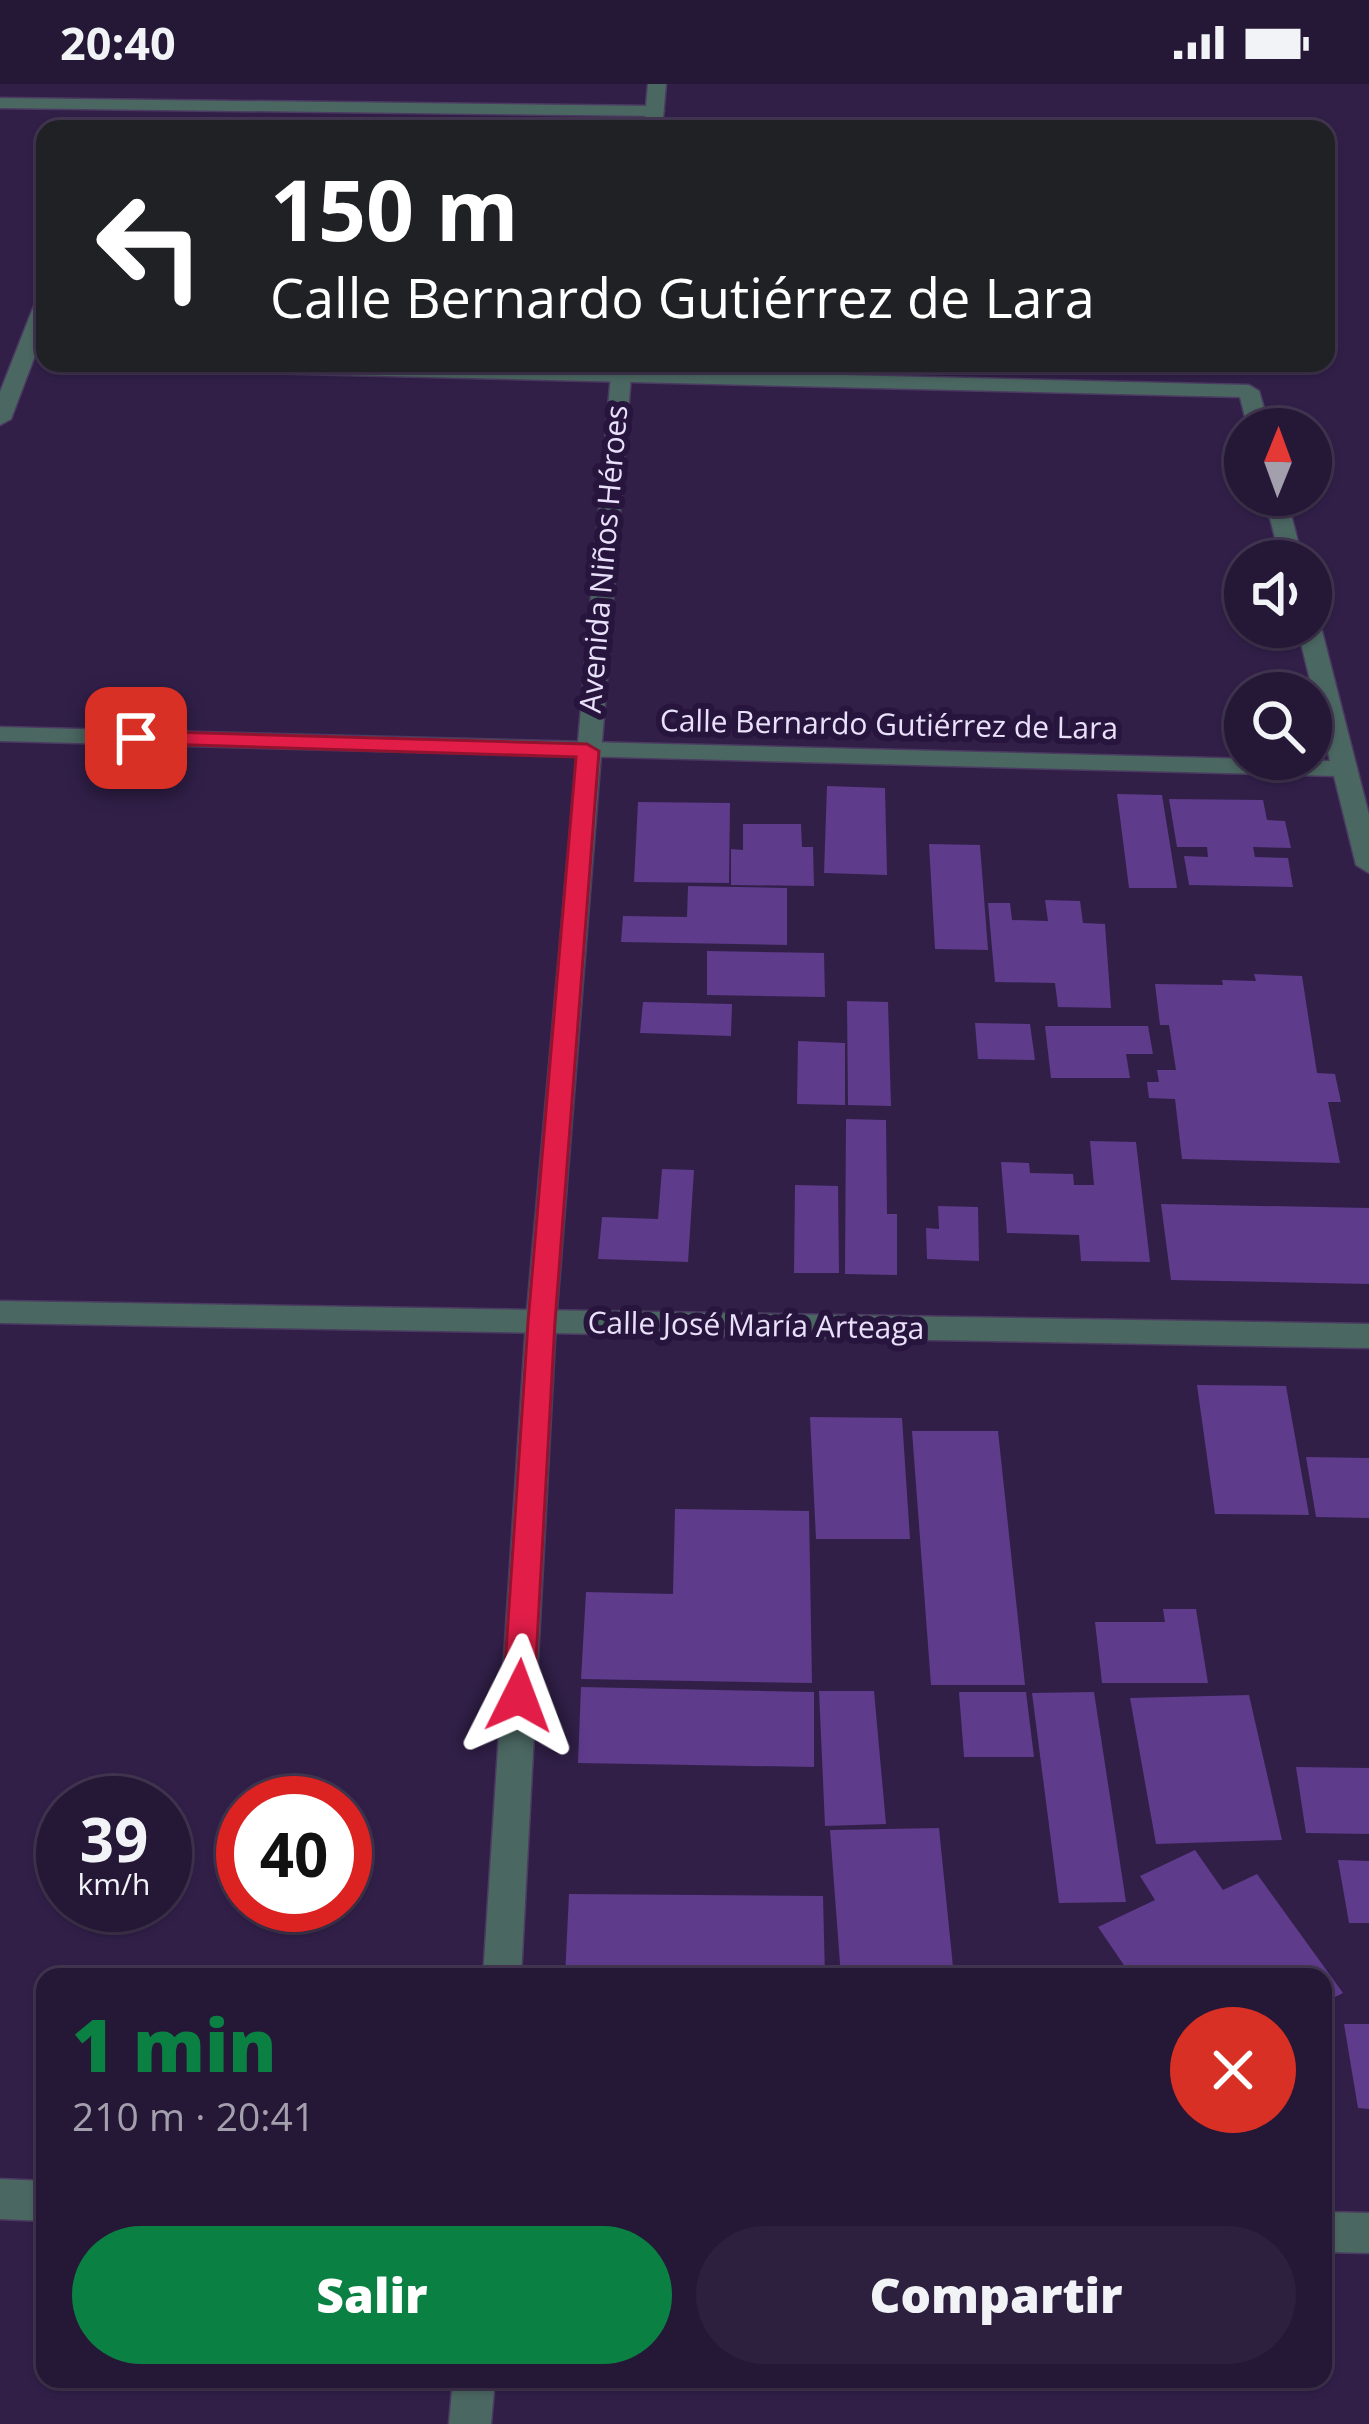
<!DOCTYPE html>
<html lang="es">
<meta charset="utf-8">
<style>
:root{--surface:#251736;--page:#2d203e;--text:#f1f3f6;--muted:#a39fad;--line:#423651;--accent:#0b8043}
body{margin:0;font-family:"Open Sans",sans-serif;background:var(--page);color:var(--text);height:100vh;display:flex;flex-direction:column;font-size:45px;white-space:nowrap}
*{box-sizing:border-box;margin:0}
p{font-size:39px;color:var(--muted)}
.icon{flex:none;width:66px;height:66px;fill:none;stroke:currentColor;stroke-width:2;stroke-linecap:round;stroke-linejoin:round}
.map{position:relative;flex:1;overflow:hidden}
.details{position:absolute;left:36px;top:1884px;width:1296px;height:420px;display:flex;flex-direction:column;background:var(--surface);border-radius:24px;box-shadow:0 3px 9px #0004,0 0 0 3px var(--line)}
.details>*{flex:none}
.hud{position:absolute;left:36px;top:36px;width:1299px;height:252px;border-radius:24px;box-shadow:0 3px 9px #0004,0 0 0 3px var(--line);background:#202124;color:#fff;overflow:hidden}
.needle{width:78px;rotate:1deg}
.tools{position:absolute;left:1224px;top:324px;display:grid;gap:24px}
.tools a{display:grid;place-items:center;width:108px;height:108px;border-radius:50%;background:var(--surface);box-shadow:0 3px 9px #0004,0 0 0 3px var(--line);font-size:60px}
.speed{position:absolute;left:36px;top:1692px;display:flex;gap:24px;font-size:60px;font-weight:700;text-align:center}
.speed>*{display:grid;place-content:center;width:156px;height:156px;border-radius:50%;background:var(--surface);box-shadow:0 3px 9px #0004,0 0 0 3px var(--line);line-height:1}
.speed small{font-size:30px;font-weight:400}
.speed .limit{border:18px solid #d22;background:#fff;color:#111}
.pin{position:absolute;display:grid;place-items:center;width:102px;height:102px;color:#fff;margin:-51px;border-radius:24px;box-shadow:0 6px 18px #0006}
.me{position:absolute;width:132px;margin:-66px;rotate:3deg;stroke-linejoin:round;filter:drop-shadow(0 0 9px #0008)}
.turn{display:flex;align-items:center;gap:42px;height:252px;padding:0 36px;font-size:54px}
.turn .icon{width:156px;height:156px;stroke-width:2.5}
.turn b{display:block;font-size:84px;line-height:102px}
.round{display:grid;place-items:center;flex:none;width:126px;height:126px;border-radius:63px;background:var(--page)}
.headline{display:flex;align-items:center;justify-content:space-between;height:204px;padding:0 36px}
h1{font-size:72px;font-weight:800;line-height:90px;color:var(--accent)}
.cta{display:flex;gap:24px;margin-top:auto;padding:24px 36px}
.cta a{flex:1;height:138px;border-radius:72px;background:var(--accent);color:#fff;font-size:48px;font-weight:800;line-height:138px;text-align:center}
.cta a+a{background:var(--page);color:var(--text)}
.status{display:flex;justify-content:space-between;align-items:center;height:84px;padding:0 60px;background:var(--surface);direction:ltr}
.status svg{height:33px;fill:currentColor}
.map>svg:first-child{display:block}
.building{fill:#5e3b8b}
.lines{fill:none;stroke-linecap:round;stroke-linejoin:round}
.minor-casing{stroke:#4b3a61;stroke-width:3}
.tertiary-casing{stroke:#4b3a61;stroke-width:3}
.minor{fill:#4b6762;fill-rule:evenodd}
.tertiary{fill:#4b6762;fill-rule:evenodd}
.route{fill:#e11d48;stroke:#92132f;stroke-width:3}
.labels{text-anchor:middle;stroke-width:12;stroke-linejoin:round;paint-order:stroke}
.street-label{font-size:30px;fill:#e9e0fa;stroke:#27153d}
</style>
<div class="status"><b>20:40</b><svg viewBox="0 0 49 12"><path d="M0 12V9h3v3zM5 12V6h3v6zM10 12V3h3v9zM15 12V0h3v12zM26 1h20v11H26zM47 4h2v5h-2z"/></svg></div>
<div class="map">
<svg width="1369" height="2340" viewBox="0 0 1369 2340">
<rect width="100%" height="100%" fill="#311f48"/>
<path class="building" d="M827,702L885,704L887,791L824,789Z
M1117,710L1162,711L1177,804H1129Z
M1169,715L1263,716L1267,736L1285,737L1291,764L1253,763L1255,773L1288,774L1293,803L1189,801L1184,772L1208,773L1207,763H1177Z
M638,718L730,719L729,799L634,798Z
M743,740H801L802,763H813L814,802L731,801V765L743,766Z
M929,760L980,761L988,866L935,865Z
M688,802L787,804V861L621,858L623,832L687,833Z
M1045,816L1080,817L1083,839L1105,840L1111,924L1058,923L1055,899L995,898L988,819H1010L1012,836L1048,837Z
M707,867L824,869L825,913L707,911Z
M1254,890L1302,892L1317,989L1335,990L1341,1018H1328L1340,1079L1182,1075L1175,1015L1149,1014L1147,998H1159L1157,986H1176L1169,941H1160L1155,900L1223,901L1222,896L1256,897Z
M847,917L888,918L891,1022L848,1021Z
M643,918L732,920L731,952L640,949Z
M975,939L1030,940L1035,976L978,975Z
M1045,942H1148L1153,970H1126L1130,994H1051Z
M798,957L845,959V1021L797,1020Z
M846,1035L886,1036L887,1130H897V1191L845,1190Z
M1090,1057L1136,1058L1150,1178L1081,1177L1079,1151L1007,1149L1001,1078L1029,1079L1030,1089L1073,1090L1074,1101H1094Z
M662,1085L694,1086L688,1178L598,1175L602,1133L658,1135Z
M795,1101L838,1102L839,1189H794Z
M1161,1120L1369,1124V1200L1171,1196Z
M938,1122L978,1123L979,1177L927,1175L926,1144L939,1145Z
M1197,1301L1286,1302L1309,1431L1215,1430Z
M810,1333L902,1334L910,1455H816Z
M912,1347H998L1025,1601H931Z
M1306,1373L1369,1374V1434L1316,1433Z
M675,1425L809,1427L812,1599L581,1595L586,1508L673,1510Z
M1163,1525H1196L1208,1599H1102L1095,1538H1165Z
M581,1603L814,1608V1683L578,1679Z
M819,1607H874L886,1740L825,1742Z
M959,1608H1026L1034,1673H964Z
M1094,1608L1126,1818L1059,1819L1032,1609Z
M1249,1611L1282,1756L1156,1760L1130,1614Z
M1296,1683L1369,1684V1750L1306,1749Z
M939,1744L954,1893H841L830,1746Z
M1195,1766L1223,1806L1257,1790L1343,1909L1323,1919V1893H1132L1098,1843L1155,1816L1140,1792Z
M1338,1776L1369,1777V1839H1349Z
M569,1810L823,1812L825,1893H565Z
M1344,1940H1369V2025L1358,2024Z"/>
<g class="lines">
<g class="minor-casing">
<path id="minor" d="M0,14L655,22L664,27L655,32L0,24Z
M45,213V245L11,335L0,341V308L35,219Z
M91,279H354L1249,301L1259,307L1270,345H1248L1240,313L101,285Z
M1264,411H1286L1303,477H1281Z
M1311,537L1321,543L1369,731V789L1356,781L1334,692L0,657V643L1330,677L1297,543H1311Z
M0,1217L1369,1240V1264L0,1239Z
M0,2095L45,2097V2137L0,2135Z
M1323,2128L1369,2129V2169L1323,2168Z"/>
</g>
<g class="tertiary-casing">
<path id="tertiary" d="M648,0H666L662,45H644Z
M612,279H632L556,1238L521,1893H483L526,1238Z
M453,2295H495L491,2340H449Z"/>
</g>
<use href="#minor" class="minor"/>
<use href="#tertiary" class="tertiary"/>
</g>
<path class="route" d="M136,647L587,660L599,667L555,1238L534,1612L530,1622L519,1626L508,1622L503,1612L528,1238L576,673L128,659V649Z"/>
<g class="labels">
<g class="street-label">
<text transform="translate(604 475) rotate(-85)" y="10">Avenida Niños Héroes</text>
<text transform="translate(889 641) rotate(1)" y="10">Calle Bernardo Gutiérrez de Lara</text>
<text transform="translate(756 1242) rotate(1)" y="10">Calle José María Arteaga</text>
</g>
</g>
</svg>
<div class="tools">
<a><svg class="needle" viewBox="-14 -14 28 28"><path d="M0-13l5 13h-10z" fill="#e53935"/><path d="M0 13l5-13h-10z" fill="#a39fad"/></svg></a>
<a><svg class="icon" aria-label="sound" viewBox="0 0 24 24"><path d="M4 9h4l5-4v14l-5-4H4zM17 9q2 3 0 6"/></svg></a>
<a><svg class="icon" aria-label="search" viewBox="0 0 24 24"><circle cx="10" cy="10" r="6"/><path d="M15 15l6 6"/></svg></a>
</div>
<div class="speed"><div>39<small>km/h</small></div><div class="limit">40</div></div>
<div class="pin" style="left:136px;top:654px;background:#d93025"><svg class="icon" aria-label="arrive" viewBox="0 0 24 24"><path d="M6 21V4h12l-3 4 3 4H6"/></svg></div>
<svg class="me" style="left:519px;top:1612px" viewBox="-20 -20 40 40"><path d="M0-17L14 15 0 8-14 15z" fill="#e11d48" stroke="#fff" stroke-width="4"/></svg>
<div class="hud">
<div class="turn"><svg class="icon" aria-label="left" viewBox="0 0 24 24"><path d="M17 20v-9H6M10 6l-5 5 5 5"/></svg><div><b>150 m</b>Calle Bernardo Gutiérrez de Lara</div></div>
</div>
<section class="details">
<div class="headline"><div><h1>1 min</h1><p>210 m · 20:41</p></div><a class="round" style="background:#d93025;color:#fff"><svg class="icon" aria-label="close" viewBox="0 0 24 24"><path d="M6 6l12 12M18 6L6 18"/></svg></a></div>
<div class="cta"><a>Salir</a><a>Compartir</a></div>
</section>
</div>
